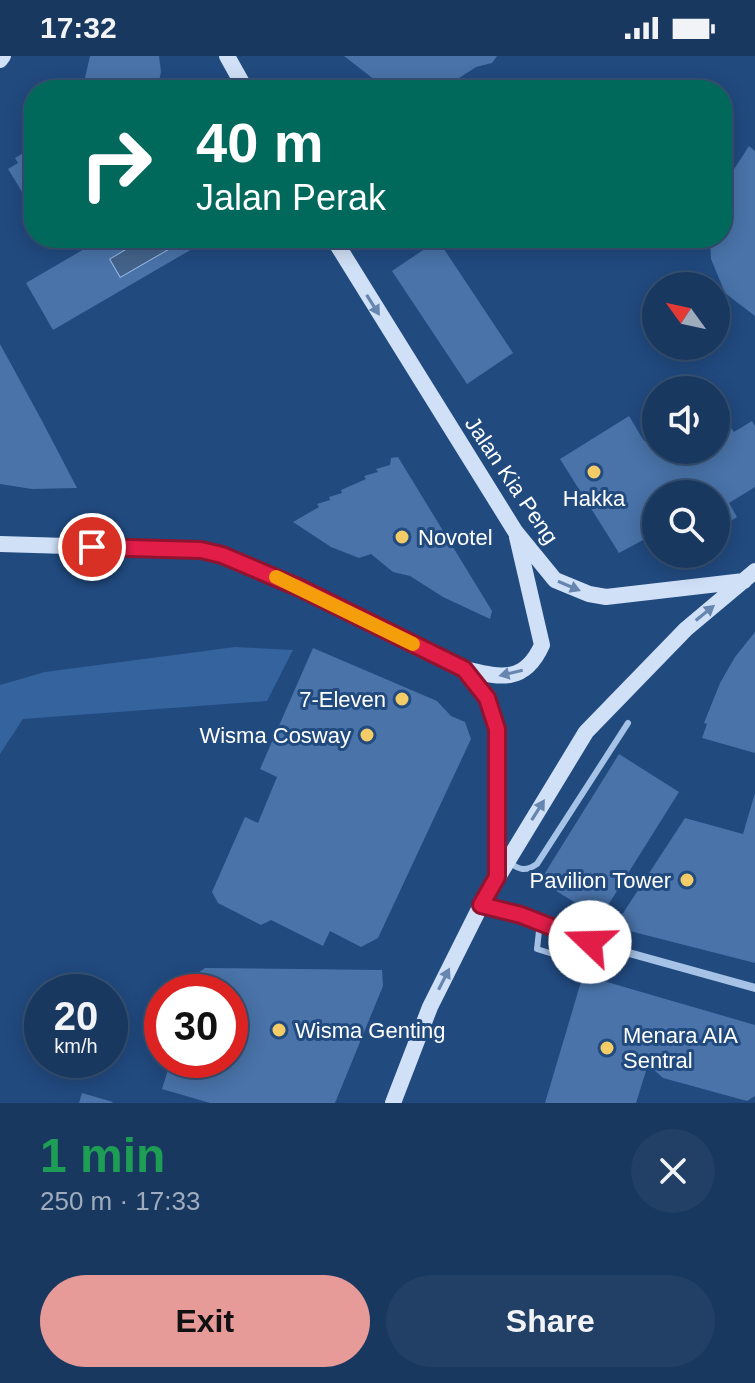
<!DOCTYPE html>
<meta charset="utf-8">
<style>
:root{--surface:#19385f;--page:#223f65;--text:#f1f3f6;--muted:#9facbd;--line:#375274;--accent:#e69b98}
body{margin:0;font-family:Helvetica,sans-serif;background:var(--page);color:var(--text);height:100vh;display:flex;flex-direction:column;font-size:30px;white-space:nowrap}
*{box-sizing:border-box;margin:0}
p{font-size:26px;color:var(--muted)}
.icon{flex:none;width:44px;height:44px;fill:none;stroke:currentColor;stroke-width:2;stroke-linecap:round;stroke-linejoin:round}
.map{position:relative;height:1047px;overflow:hidden}
.side{display:flex;flex-direction:column;background:var(--surface);flex:1}
.side>*{flex:none}
.hud{position:absolute;left:24px;top:24px;width:708px;height:168px;border-radius:32px;box-shadow:0 4px 20px #0003,0 0 0 2px var(--line);background:#00695c;color:#fff;overflow:hidden}
.needle{width:52px;rotate:303deg}
.buttons{position:absolute;left:642px;top:216px;display:grid;gap:16px}
.buttons a{display:grid;place-items:center;width:88px;height:88px;border-radius:50%;background:var(--surface);box-shadow:0 4px 20px #0003,0 0 0 2px var(--line);font-size:40px}
.speed{position:absolute;left:24px;top:918px;display:flex;gap:16px;font-size:40px;font-weight:700;text-align:center}
.speed>*{display:grid;place-content:center;width:104px;height:104px;border-radius:50%;background:var(--surface);box-shadow:0 4px 20px #0003,0 0 0 2px var(--line);line-height:1}
.speed small{font-size:20px;font-weight:400}
.speed .limit{border:12px solid #d22;background:#fff;color:#111}
.pin{position:absolute;display:grid;place-items:center;width:68px;height:68px;color:#fff;margin:-34px;border:4px solid #fff;border-radius:50%;box-shadow:0 2px 8px #0007}
.me{position:absolute;width:88px;margin:-44px;rotate:291deg;stroke-linejoin:round;filter:drop-shadow(0 0 6px #0008)}
.turn{display:flex;align-items:center;gap:28px;height:168px;padding:0 40px;font-size:36px}
.turn .icon{width:104px;height:104px;stroke-width:2.5}
.turn b{display:block;font-size:56px;line-height:68px}
.round{display:grid;place-items:center;flex:none;width:84px;height:84px;border-radius:42px;background:var(--page)}
.summary{display:flex;align-items:center;justify-content:space-between;height:136px;padding:0 40px}
h1{font-size:48px;font-weight:600;line-height:60px;color:#1e9e55}
.cta{display:flex;gap:16px;margin-top:auto;padding:16px 40px}
.cta a{flex:1;height:92px;border-radius:48px;background:var(--accent);color:#111;font-size:32px;font-weight:600;line-height:92px;text-align:center}
.cta a+a{background:var(--page);color:var(--text)}
.status{display:flex;justify-content:space-between;align-items:center;height:56px;padding:0 40px;background:var(--surface);direction:ltr}
.status svg{height:22px;fill:currentColor}
.map>svg:first-child{display:block}
.green{fill:#34639d}
.water{fill:#44638a;stroke:#99bee9;stroke-width:2}
.building{fill:#4973a9}
.lines{fill:none;stroke-linecap:round;stroke-linejoin:round}
.lane{stroke:#a6c3e7;stroke-width:6}
.street{stroke:#a6c3e7;stroke-width:8}
.secondary{stroke:#d0e0f6;stroke-width:16}
.oneway{fill:#6786af}
.route-casing{stroke:#92132f;stroke-width:20}
.route{stroke:#e11d48;stroke-width:14}
.slow{stroke:#f59e0b;stroke-width:14}
.poi-dot{fill:#f4cc67;stroke:#214a7f;stroke-width:3}
.labels{text-anchor:middle;stroke-width:6;stroke-linejoin:round;paint-order:stroke}
.street-label{font-size:22px;fill:#fff;stroke:#214a7f}
.poi-label{font-size:22px;fill:#fff;stroke:#214a7f;text-anchor:start}
</style>
<div class="status"><b>17:32</b><svg viewBox="0 0 49 12"><path d="M0 12V9h3v3zM5 12V6h3v6zM10 12V3h3v9zM15 12V0h3v12zM26 1h20v11H26zM47 4h2v5h-2z"/></svg></div>
<div class="map">
<svg width="755" height="1047" viewBox="0 0 755 1047">
<rect width="100%" height="100%" fill="#214a7f"/>
<path class="green" d="M235,591L293,594L267,645L23,663L0,698V629L45,616Z"/>
<path class="water" d="M144,182L186,184L120,222L109,203Z"/>
<path class="building" d="M90,0H159L161,16L157,34H77L78,26L85,22Z
M344,0H497L492,7L476,11L450,28L430,34H402L380,28Z
M34,82V155L8,113L18,107L15,102L32,92L28,85Z
M749,90L755,95V260L725,237L711,203L710,182H722V132Z
M103,182H144L109,203L120,222L186,184L184,182H211L53,274L26,227Z
M438,184L513,297L467,328L392,215Z
M0,288L41,363L77,432L32,433L0,428Z
M629,360L644,385L656,378V394H716V366L724,362L734,376L752,365L755,370V431L729,447L737,461L716,474V438H656V477L619,497L560,403Z
M398,401L492,555L490,563L443,541L410,520L393,516L371,498L359,502L331,491L293,466L319,451L317,448L330,444L329,441L342,437L341,434L366,423L364,420L378,416L376,413L390,409L391,402Z
M755,576V697L702,682L707,668L704,667L720,627L735,601Z
M313,592L437,645L451,660L465,666L471,683L378,882L361,891L330,875L323,890L271,864L261,869L218,847L212,836L245,761L258,767L277,721L260,713Z
M619,698L679,736L600,862L540,825Z
M755,737V907L614,871L685,762L743,778Z
M205,912L382,914L383,930L335,1047H210L162,1033L171,1004H230V936H190L198,917Z
M583,919L755,969V1040L747,1045L663,1022L654,1014L650,1002L636,1047H545Z
M82,1037L113,1046L112,1047H79Z"/>
<g class="lines">
<path class="lane" d="M508,806C520,814 525,816 537,808L628,667
M540,866L537,893L578,906L590,886"/>
<path class="street" d="M481,849L521,859L593,887L755,932"/>
<path class="secondary" d="M227,0L246,34
M0,4L3,0
M333,182L515,475L555,524L589,538L606,541L744,525
M0,488L201,494L242,506L300,532L464,613L487,642L497,673V821
M464,613C499,621 524,629 542,589L517,481
M393,1047L430,951L481,849L586,676L686,573L755,515"/>
</g>
<defs><path id="oneway-solid" d="M-6-.8H1V-3.2L6.5 0L1 3.2V.8H-6Z" transform="scale(2)"/></defs>
<g class="oneway">
<use href="#oneway-solid" transform="translate(373 249) rotate(58)"/>
<use href="#oneway-solid" transform="translate(569 530) rotate(23)"/>
<use href="#oneway-solid" transform="translate(705 557) rotate(-39)"/>
<use href="#oneway-solid" transform="translate(511 617) rotate(167)"/>
<use href="#oneway-solid" transform="translate(538 754) rotate(-58)"/>
<use href="#oneway-solid" transform="translate(444 923) rotate(-63)"/>
</g>
<g class="lines">
<g class="route-casing">
<path id="route" d="M92,491L201,494L222,499L300,532L464,613L487,642L497,673V821L481,849L521,859L590,886"/>
</g>
<use href="#route" class="route"/>
<path class="slow" d="M276,521L413,588"/>
</g>
<g class="poi-dot">
<circle cx="594" cy="416" r="8"/>
<circle cx="402" cy="481" r="8"/>
<circle cx="402" cy="643" r="8"/>
<circle cx="367" cy="679" r="8"/>
<circle cx="687" cy="824" r="8"/>
<circle cx="279" cy="974" r="8"/>
<circle cx="607" cy="992" r="8"/>
</g>
<g class="labels">
<g class="street-label">
<text transform="translate(512 424) rotate(56)" y="8">Jalan Kia Peng</text>
</g>
<g class="poi-label">
<text x="594" y="450" text-anchor="middle">Hakka</text>
<text x="418" y="489">Novotel</text>
<text x="386" y="651" text-anchor="end">7-Eleven</text>
<text x="351" y="687" text-anchor="end">Wisma Cosway</text>
<text x="671" y="832" text-anchor="end">Pavilion Tower</text>
<text x="295" y="982">Wisma Genting</text>
<text x="623" y="987">Menara AIA<tspan x="623" dy="25">Sentral</tspan></text>
</g>
</g>
</svg>
<div class="buttons">
<a><svg class="needle" viewBox="-14 -14 28 28"><path d="M0-13l5 13h-10z" fill="#e53935"/><path d="M0 13l5-13h-10z" fill="#9facbd"/></svg></a>
<a><svg class="icon" aria-label="sound" viewBox="0 0 24 24"><path d="M4 9h4l5-4v14l-5-4H4zM17 9q2 3 0 6"/></svg></a>
<a><svg class="icon" aria-label="search" viewBox="0 0 24 24"><circle cx="10" cy="10" r="6"/><path d="M15 15l6 6"/></svg></a>
</div>
<div class="speed"><div>20<small>km/h</small></div><div class="limit">30</div></div>
<div class="pin" style="left:92px;top:491px;background:#d93025"><svg class="icon" aria-label="arrive" viewBox="0 0 24 24"><path d="M6 21V4h12l-3 4 3 4H6"/></svg></div>
<svg class="me" style="left:590px;top:886px" viewBox="-20 -20 40 40"><circle r="19" fill="#fff"/><path d="M0-13L10 11 0 6-10 11z" fill="#e11d48"/></svg>
<div class="hud">
<div class="turn"><svg class="icon" aria-label="right" viewBox="0 0 24 24"><path d="M7 20v-9h11M14 6l5 5-5 5"/></svg><div><b>40 m</b>Jalan Perak</div></div>
</div>
</div>
<section class="side">
<div class="summary"><div><h1>1 min</h1><p>250 m · 17:33</p></div><a class="round"><svg class="icon" aria-label="close" viewBox="0 0 24 24"><path d="M6 6l12 12M18 6L6 18"/></svg></a></div>
<div class="cta"><a>Exit</a><a>Share</a></div>
</section>
